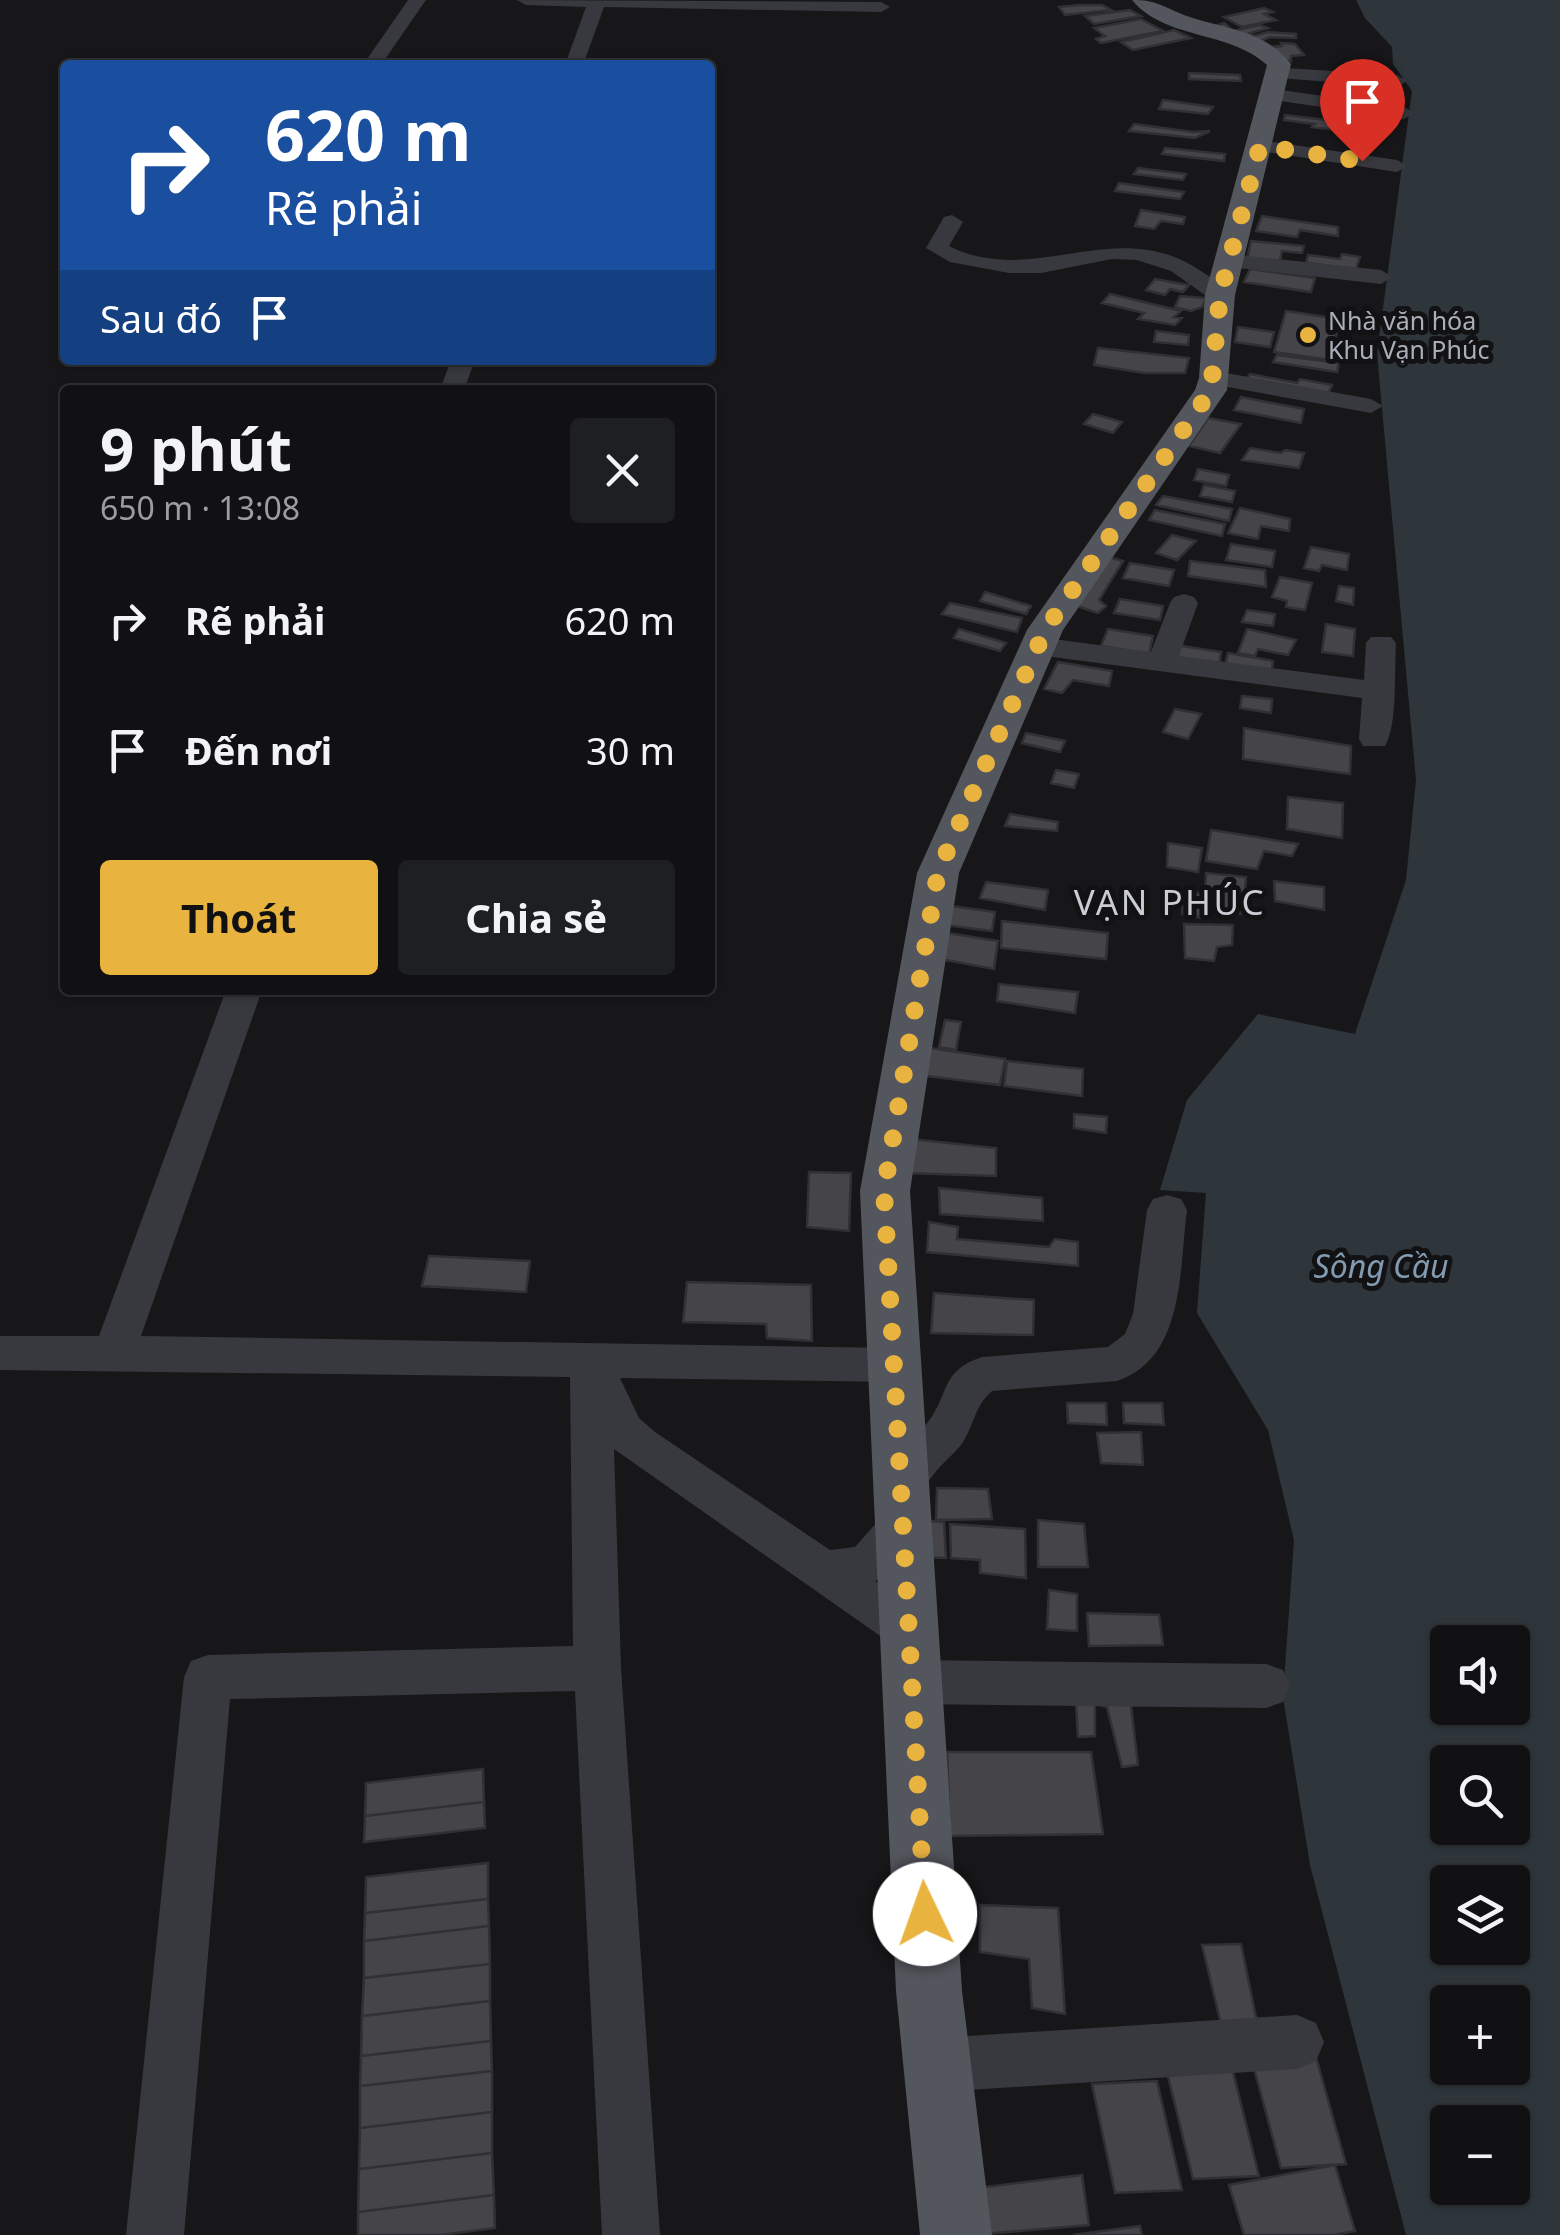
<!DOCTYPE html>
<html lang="vi">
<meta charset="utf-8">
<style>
:root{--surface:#111113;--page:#1e1f21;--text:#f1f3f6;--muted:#9c9da0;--line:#303133;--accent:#e9b33f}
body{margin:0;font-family:"Noto Sans",sans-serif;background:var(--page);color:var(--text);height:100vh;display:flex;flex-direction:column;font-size:38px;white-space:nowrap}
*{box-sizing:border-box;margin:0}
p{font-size:32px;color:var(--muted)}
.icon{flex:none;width:55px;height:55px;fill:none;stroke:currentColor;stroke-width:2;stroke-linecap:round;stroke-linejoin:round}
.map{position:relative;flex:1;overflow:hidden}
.side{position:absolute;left:60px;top:385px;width:655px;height:610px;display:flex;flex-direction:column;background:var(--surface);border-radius:10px;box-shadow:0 2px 8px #0004,0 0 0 2px var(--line)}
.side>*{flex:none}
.hud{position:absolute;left:60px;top:60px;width:655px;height:305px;border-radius:10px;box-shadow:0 2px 8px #0004,0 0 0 2px var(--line);background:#1a4fa0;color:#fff;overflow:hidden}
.controls{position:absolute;left:1430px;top:1625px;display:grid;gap:20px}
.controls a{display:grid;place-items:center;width:100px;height:100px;border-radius:10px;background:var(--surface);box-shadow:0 2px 8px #0004,0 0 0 2px var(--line);font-size:50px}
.pin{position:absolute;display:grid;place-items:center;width:85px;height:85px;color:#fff;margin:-102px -42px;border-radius:50% 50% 50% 0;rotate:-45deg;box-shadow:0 0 10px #0007}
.pin .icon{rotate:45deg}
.me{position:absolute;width:110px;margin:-55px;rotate:357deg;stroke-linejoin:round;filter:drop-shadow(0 0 8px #0008)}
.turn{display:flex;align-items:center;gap:35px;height:210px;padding:0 40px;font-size:45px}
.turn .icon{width:130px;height:130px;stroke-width:2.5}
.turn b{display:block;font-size:70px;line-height:85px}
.then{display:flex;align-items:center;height:95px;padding:0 40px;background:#0003;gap:20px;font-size:38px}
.round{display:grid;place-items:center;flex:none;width:105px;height:105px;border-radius:10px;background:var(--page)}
.headline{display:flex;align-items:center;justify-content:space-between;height:170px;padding:0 40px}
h1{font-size:60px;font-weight:700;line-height:75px}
.action{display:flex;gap:20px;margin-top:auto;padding:20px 40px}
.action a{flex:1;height:115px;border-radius:10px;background:var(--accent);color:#111;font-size:40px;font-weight:700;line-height:115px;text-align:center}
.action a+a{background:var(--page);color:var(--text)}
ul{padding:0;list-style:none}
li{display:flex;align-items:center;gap:30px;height:130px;padding:0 40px}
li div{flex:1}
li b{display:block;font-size:38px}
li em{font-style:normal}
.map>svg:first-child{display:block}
.water{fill:#2e363c;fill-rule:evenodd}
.building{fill:#444449;stroke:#313135;stroke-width:2.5}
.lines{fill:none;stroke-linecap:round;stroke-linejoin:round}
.minor{fill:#38393e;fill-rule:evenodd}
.major{fill:#54565d;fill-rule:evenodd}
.route{stroke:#e9b33f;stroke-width:18;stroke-dasharray:0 32.4}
.poi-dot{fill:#e9b33f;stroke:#121214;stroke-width:4}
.labels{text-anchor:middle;stroke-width:10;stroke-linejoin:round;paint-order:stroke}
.far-poi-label{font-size:25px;fill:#aaaeb8;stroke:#121214;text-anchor:start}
.water-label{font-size:32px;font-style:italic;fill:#839bb1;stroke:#121214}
.quarter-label{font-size:35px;letter-spacing:2.5px;fill:#cbcdd4;stroke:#121214}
</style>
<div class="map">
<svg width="1560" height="2235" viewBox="0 0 1560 2235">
<rect width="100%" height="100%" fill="#171719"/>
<path class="water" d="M1356,0H1560V2235H1406L1310,1865L1283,1697L1294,1540L1268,1430L1197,1313L1206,1193L1160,1190L1187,1100L1258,1014L1355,1034L1406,880L1416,780L1377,353L1412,91L1393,64L1392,47L1365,18ZM1448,1642H1512V1708H1448ZM1448,1762H1512V1828H1448ZM1448,1882H1512V1948H1448ZM1448,2002H1512V2068H1448ZM1448,2122H1512V2188H1448Z"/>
<path class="building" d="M1079,5H1102L1111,10L1065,15L1059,7Z
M1264,8L1273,12L1264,14L1276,20L1242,27L1224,17Z
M1130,10L1141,16L1094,24L1085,16Z
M1141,19L1163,31L1101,43L1096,39L1105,36L1094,28Z
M1224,23L1233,31L1260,25L1268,28L1250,33L1254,36L1268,32L1296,34V38L1270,37L1258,42L1213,27Z
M1174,30L1191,38L1133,50L1121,42Z
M1281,43L1295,44L1304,55L1291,56V61L1277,59L1267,47L1282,46Z
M1189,73L1240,75L1241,81L1189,79Z
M1163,100L1213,107L1208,114L1159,109Z
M1285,115L1342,122L1336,130L1312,127L1315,124L1284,120Z
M1134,124L1193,132L1210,131L1195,138L1129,131Z
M1165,148L1225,154L1224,161L1162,154Z
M1138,168L1186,174L1183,180L1134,174Z
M1119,183L1184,192L1180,199L1115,191Z
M1141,210L1185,217L1183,224L1161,221L1154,229L1135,226Z
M1262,216L1338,227V236L1300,230L1297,237L1256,231Z
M1251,241L1304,246L1302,253L1282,251L1279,265L1247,260Z
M1342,254L1360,257L1356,269L1306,263L1308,255L1340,259Z
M1250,269L1315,278L1311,292L1244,282Z
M1155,279L1189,285L1183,292L1170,289L1165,295L1146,290Z
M1110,294L1181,311L1174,317L1182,318L1175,325L1138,319L1144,313L1102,303Z
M1180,296L1206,298L1202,307L1191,311L1175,307Z
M1286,311L1340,319L1330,360L1274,352Z
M1238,327L1274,332L1270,347L1235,342Z
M1156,331L1189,335L1188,345L1154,342Z
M1098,348L1189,358L1185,373H1144L1094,365Z
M1277,355L1339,363L1337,372L1273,362Z
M1250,374L1297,383L1300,379L1332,385L1328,394L1246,381Z
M1241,397L1304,409L1301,423L1234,410Z
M1093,414L1122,422L1113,433L1084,424Z
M1208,418L1241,424L1220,453L1189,446Z
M1250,448L1281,453L1285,450L1304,453L1299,468L1242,460Z
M1198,469L1229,475L1226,486L1194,480Z
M1204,485L1235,491L1232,502L1200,496Z
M1163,496L1232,509L1229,521L1156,505Z
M1240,508L1290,519L1289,531L1261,526L1258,539L1228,533Z
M1155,510L1225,524L1222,536L1149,520Z
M1172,535L1196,541L1177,560L1156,553Z
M1231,544L1275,551L1272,567L1226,560Z
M1311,547L1349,554L1347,570L1322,565L1319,571L1304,568Z
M1105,556L1123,561L1099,600L1106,606L1098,613L1074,605Z
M1190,561L1265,570L1266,587L1188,576Z
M1130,563L1174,570L1169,586L1123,578Z
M1280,577L1312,583L1305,610L1286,607L1287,601L1272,597Z
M1339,586L1354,588L1353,605L1336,601Z
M985,592L1031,606L1026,614L980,601Z
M1120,599L1163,606L1160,620L1114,613Z
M950,603L1022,618L1017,632L942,614Z
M1247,610L1275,614L1273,626L1242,622Z
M1326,624L1355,629L1353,656L1322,652Z
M959,629L1006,643L1000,651L954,638Z
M1108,629L1153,636L1149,654L1101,646Z
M1247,629L1252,630L1296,640L1288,655L1258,649L1255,656L1238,653Z
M1176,645L1221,652L1219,667L1172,660Z
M1228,653L1273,661L1271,675L1224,669Z
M1058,662L1112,671L1109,686L1073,680L1062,693L1044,689Z
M1242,696L1272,699L1271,713L1240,708Z
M1175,709L1201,714L1188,739L1163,732Z
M1244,728L1351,746L1350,774L1243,759Z
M1026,733L1065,741L1060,752L1022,743Z
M1056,770L1079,774L1074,788L1051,783Z
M1288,797L1343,803L1342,838L1287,829Z
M1010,814L1058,822L1057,831L1005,826Z
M1211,830L1231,833L1298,844L1292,856L1264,851L1257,869L1206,861Z
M1168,843L1202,848L1198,872L1167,867Z
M1206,873L1246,877L1243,914L1212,910L1208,919L1182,914L1183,891L1205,894Z
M1274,881L1324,887V910L1275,901Z
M986,882L1048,890L1045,910L980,898Z
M951,906L995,912L992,931L945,925Z
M1002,921L1108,933L1106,959L1001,948Z
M1184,924L1233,925L1232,945L1217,947L1214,961L1185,958Z
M941,932L998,941L994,969L935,958Z
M999,984L1078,992L1075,1013L997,1001Z
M945,1020L961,1022L956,1050L939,1047Z
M923,1047L1005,1059L1000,1085L918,1075Z
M1007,1061L1083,1069L1082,1096L1004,1086Z
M1074,1114L1107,1117L1106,1133L1074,1128Z
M911,1139L996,1148V1176L906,1173Z
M809,1172L851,1173L849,1231L807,1227Z
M939,1188L1042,1198L1043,1221L940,1214Z
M929,1222L958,1227L957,1239L1049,1247L1055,1239L1078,1242V1266L927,1252Z
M429,1256L530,1261L526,1292L422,1286Z
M687,1282L811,1285L812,1341L767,1338L766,1324L683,1322Z
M934,1293L1034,1300L1033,1335L931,1333Z
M1067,1403H1106L1107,1425L1068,1423Z
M1123,1403H1162L1164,1425L1124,1423Z
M1141,1432L1143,1465L1101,1463L1097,1433Z
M937,1488L988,1489L992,1519L936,1520Z
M916,1520L944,1522L946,1558L918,1557Z
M1038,1520L1084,1524L1088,1567H1038Z
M950,1524L1025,1529L1026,1578L980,1573V1560L951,1558Z
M1049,1590L1077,1594V1631L1047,1629Z
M1087,1613L1159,1615L1163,1645L1089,1646Z
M1075,1688L1129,1689L1138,1765L1122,1767L1107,1707L1095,1704V1736L1078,1737Z
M947,1752H1091L1103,1834L950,1836Z
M483,1769L484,1802L365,1816L366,1783Z
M484,1802L485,1828L364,1842L365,1816Z
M488,1863V1899L365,1913L366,1877Z
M488,1899L489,1926L364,1941L365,1913Z
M980,1905L1058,1908L1065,2014L1032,2008L1029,1959L980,1952Z
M489,1926L490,1964L364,1978V1941Z
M1241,1944L1257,2022L1221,2024L1202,1945Z
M490,1964V2001L362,2016L364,1978Z
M490,2001L491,2041L361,2056L362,2016Z
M491,2041L492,2071L360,2086L361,2056Z
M1316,2057L1346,2164L1281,2168L1252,2061Z
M1232,2068L1259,2176L1193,2179L1167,2072Z
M492,2071V2112L360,2128V2086Z
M1157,2081L1182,2190L1115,2193L1092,2084Z
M492,2112V2153L359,2169L360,2128Z
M492,2153L494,2195L358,2212L359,2169Z
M1335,2165L1355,2231L1333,2235H1244L1229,2185Z
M1082,2175L1089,2225L973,2235L969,2189Z
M494,2195L495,2228L441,2235H358V2212Z
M1140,2226L1142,2235H1073Z"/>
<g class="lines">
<path class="minor" d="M408,0H426L381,65H363Z
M517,0L881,2L890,7L881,12L604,7L583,65H565L586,7L526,5Z
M1285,68L1397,75L1407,81L1397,87L1278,78L1275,74Z
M1273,89L1404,107L1414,113L1404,119L1266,99V91Z
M1260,140L1397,160L1407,166L1397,172L1253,150L1250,146Z
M952,215L963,222L949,246C1035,289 1115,213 1201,271C1212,278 1223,285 1232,295L1228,300H1212L1171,271L1137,260L1112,259L1041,273H1009L950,262L926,248L944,217Z
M1229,254L1381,270L1392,277L1381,284L1221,266L1218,261L1221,256Z
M451,360H475L464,390H440Z
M1215,371L1371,399L1383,406L1371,413L1206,383L1203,378Z
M1184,594L1194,597L1198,603L1179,656L1364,680L1366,643L1371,637H1391L1396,643C1394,669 1398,725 1385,746H1363L1359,739L1362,698L1038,655L1028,652L1023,646L1028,640L1038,637L1151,652L1170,603L1174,597Z
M226,990H262L141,1336L894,1348L909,1353L915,1365L909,1377L894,1382L620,1378L639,1418L655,1432L830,1550L855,1547L887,1511L903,1505L919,1511L925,1525C914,1549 900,1570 875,1581L925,1615L932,1630L925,1645L909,1651L893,1645L614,1449L621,1668L660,2235H602L575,1691L230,1699L184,2235H126L184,1677L191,1661L208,1655L573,1646L570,1377L0,1370V1336H99Z
M1167,1195L1181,1199L1187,1210C1179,1270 1185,1358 1117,1381L992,1391C974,1406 974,1427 961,1445C953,1455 942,1463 934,1474C917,1495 916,1510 885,1499L879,1485C891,1459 911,1444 928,1422C950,1393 940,1371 982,1357L1108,1347L1125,1334L1133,1314L1147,1210L1153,1199Z
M912,1660L1266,1664L1283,1670L1290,1686L1283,1702L1266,1708L912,1704L895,1698L888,1682L895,1666Z
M1297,2015L1316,2023L1324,2042L1316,2061L1297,2069L937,2092L918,2084L910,2065L918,2046L937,2038Z"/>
<path class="major" d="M1132,0C1157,0 1161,6 1184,15C1222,29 1264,29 1291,64L1235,295L1227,390L1063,630L959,873L910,1191L962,1991L992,2235H920L896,1991L860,1191L917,873L1027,630L1195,390L1199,378L1205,295L1267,65C1229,30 1165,40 1132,0Z"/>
</g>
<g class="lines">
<path class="route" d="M925,1914L884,1191L938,872L1045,630L1211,390L1220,295L1260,146L1362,161"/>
</g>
<circle class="poi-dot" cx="1308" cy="335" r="10"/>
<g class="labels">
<g class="far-poi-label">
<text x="1328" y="330">Nhà văn hóa<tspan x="1328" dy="29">Khu Vạn Phúc</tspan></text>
</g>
<g class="water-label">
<text x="1381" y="1278">Sông Cầu</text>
</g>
<g class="quarter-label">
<text x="1170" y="915">VẠN PHÚC</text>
</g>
</g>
</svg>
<div class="controls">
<a><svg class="icon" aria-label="sound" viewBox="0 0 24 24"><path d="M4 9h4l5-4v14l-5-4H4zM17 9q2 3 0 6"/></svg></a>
<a><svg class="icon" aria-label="search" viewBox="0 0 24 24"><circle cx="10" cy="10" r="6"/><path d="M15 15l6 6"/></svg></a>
<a><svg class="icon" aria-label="layers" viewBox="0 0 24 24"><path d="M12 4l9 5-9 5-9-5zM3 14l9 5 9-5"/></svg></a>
<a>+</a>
<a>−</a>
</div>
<div class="pin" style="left:1362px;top:161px;background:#d93025"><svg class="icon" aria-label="arrive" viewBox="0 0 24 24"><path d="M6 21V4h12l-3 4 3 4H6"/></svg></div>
<svg class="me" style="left:925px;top:1914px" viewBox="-20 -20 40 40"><circle r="19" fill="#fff"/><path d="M0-13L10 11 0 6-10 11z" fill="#e9b33f"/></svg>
<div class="hud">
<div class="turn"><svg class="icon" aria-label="right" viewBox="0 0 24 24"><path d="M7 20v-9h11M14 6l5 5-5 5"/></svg><div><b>620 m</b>Rẽ phải</div></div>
<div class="then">Sau đó<svg class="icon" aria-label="arrive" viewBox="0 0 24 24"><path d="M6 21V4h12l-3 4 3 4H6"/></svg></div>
</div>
<section class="side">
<div class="headline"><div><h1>9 phút</h1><p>650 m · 13:08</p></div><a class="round"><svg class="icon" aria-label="close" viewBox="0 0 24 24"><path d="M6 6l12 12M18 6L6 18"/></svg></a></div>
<ul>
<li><svg class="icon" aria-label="right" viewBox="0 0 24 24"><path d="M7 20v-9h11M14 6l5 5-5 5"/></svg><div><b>Rẽ phải</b></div><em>620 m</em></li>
<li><svg class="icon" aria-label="arrive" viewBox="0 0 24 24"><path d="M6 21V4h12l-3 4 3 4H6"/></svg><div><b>Đến nơi</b></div><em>30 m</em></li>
</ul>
<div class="action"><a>Thoát</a><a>Chia sẻ</a></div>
</section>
</div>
